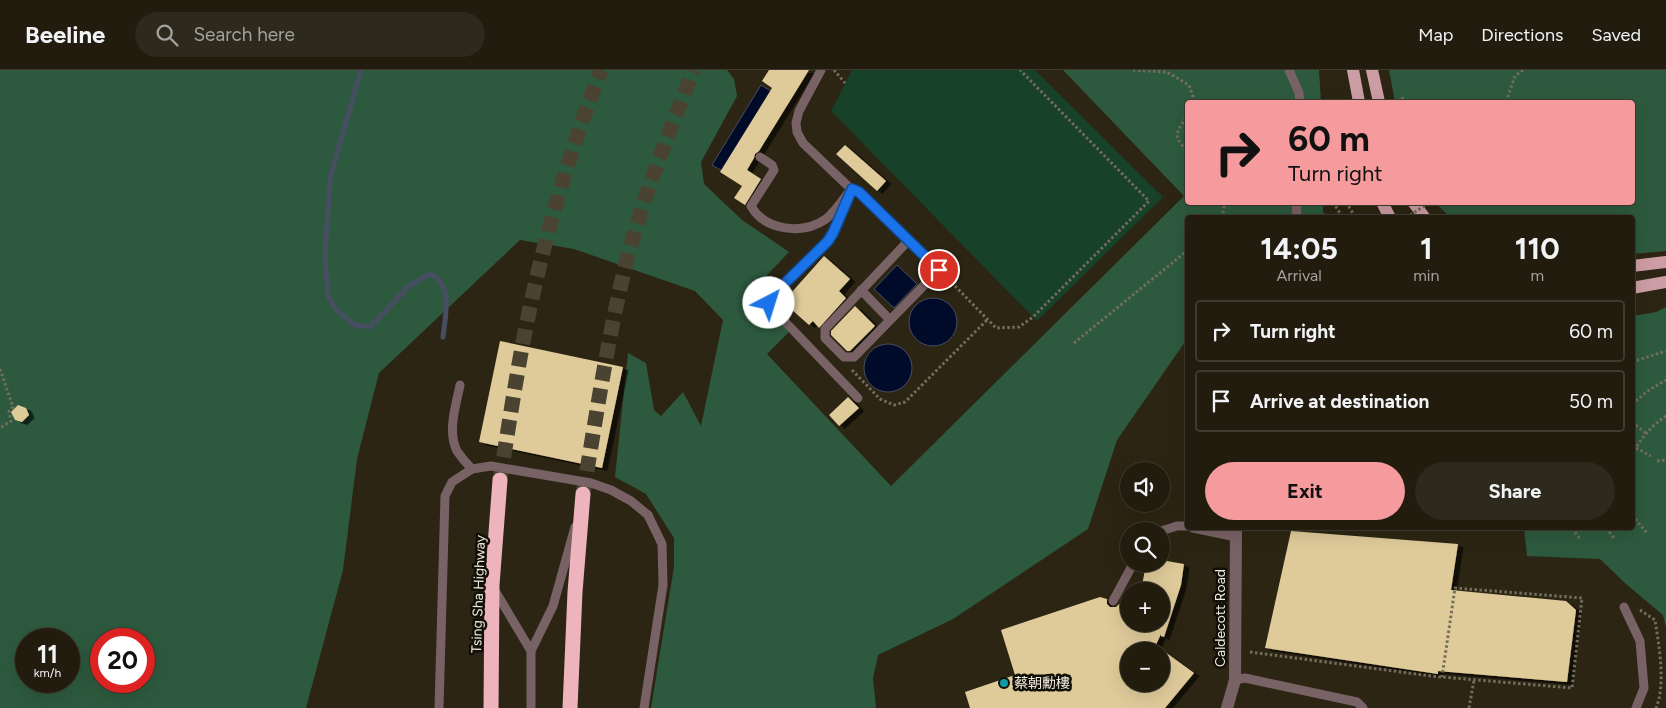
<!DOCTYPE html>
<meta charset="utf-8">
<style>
:root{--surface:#211c0e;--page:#2d291c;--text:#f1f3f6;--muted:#a2a19e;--line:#3e3a2e;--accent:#f59b9d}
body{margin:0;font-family:Figtree,"Noto Sans TC",sans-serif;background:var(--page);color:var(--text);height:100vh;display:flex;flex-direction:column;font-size:19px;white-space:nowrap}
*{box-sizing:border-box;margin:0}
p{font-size:16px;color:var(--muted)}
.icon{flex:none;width:28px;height:28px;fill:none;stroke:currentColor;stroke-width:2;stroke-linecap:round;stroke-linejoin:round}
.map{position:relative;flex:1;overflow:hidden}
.drawer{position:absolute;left:1185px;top:145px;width:450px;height:315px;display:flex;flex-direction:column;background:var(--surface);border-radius:5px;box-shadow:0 5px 20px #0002,0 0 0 1px var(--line)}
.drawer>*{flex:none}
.banner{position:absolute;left:1185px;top:30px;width:450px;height:105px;border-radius:5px;box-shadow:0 5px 20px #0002,0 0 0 1px var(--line);background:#f59b9d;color:#111;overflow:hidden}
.controls{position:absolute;left:1120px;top:392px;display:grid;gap:10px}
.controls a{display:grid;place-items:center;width:50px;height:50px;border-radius:50%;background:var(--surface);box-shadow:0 5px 20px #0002,0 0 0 1px var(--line);font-size:25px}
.speed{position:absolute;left:15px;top:558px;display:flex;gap:10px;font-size:25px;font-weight:700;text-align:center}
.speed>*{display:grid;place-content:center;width:65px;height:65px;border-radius:50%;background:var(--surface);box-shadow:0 5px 20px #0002,0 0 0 1px var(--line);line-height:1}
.speed small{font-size:12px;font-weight:400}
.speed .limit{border:8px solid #d22;background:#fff;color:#111}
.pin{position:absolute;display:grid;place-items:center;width:42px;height:42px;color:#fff;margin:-21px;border:2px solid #fff;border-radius:50%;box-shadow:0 1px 5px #0007}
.me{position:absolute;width:55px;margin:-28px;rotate:40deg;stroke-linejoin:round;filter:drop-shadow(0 0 4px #0008)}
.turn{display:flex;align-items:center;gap:18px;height:105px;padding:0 20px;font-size:22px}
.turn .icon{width:65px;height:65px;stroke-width:2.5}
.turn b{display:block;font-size:35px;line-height:42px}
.eta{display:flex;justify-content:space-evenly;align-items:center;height:85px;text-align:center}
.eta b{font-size:30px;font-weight:700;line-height:35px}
.cta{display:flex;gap:10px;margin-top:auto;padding:10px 20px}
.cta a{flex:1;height:58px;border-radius:30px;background:var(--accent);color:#111;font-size:20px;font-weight:700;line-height:58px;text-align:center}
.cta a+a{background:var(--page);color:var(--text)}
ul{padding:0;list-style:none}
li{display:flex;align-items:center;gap:15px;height:62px;margin:0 10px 8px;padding:0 10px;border:2px solid var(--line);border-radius:5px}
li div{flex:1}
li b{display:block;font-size:19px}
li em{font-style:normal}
header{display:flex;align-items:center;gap:30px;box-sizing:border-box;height:70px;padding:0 25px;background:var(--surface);border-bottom:1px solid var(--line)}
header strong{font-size:24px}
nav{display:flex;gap:28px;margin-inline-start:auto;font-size:18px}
.search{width:350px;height:45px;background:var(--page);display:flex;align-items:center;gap:12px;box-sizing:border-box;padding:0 18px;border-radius:28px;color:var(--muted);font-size:19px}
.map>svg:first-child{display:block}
.green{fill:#174129}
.forest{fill:#2d5a3e;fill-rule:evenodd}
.water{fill:#000b2a;stroke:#484e61}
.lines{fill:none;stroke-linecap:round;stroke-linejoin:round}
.stream{stroke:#484e61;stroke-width:5}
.building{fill:#dfcb9a;filter:url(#shadow)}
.motorway-tunnel{stroke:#4a4332;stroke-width:15;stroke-dasharray:15 8;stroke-linecap:butt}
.path{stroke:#736d5d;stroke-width:3;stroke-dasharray:2.5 2.5;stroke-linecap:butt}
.service{stroke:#796265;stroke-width:9}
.minor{stroke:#796265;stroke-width:12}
.primary{stroke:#cd9da5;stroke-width:12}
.motorway{stroke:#eeb4be;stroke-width:15}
.path-bridge{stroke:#736d5d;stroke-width:3;stroke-dasharray:2.5 2.5;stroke-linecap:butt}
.service-bridge{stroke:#796265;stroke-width:9}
.route-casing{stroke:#114b97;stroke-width:12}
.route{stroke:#1a73e8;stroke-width:9}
.culture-dot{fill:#0f9aa8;stroke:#120f07;stroke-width:2}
.labels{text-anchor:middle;stroke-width:5;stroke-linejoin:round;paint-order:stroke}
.street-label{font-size:14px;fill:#f1ece0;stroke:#120f07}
.poi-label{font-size:14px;fill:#f1ece0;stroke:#120f07;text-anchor:start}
</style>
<header>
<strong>Beeline</strong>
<div class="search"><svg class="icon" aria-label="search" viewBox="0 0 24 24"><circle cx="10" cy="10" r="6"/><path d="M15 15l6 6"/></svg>Search here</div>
<nav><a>Map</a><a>Directions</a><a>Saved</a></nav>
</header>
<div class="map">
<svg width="1666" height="638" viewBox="0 0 1666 638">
<defs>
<filter id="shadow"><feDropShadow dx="5.5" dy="3" stdDeviation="0" flood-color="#0009"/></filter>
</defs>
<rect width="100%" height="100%" fill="#2c2513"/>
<path class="green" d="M852,0H1035L1163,127L1037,251L831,41Z"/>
<path class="forest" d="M0,0H727L734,9L737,26L701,92L704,114L742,150L789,182L751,222L789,262L767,284L891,416L1184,126L1063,0H1319L1321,32H1188V132L1323,133V142L1327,147L1188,148L1187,269L1117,370L1088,459L953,549L878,585L873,608L876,638H651L674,497V468L646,424L615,407L628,283L646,293L654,340L661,346L683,322L701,356L723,250L695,221L574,179L520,170L379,303L357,389L343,500L306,638H0ZM26,569H69V611H26ZM101,569H144V611H101Z
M1389,0H1666V181L1633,184L1632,148L1450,147L1435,133L1632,132V32H1395Z
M1666,237V558L1663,545L1626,514L1600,489L1527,486L1524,458H1632L1633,246L1656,242Z"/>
<path class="water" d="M761,15L777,25L728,104L712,95Z
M897,195L917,214L894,238L874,219Z
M909 252a24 24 0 1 1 48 0a24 24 0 1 1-48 0Z
M864 298a24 24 0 1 1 48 0a24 24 0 1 1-48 0Z"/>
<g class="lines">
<path class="stream" d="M361,0L330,108L325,187L328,226L335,238L354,255L370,257L410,215L430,204C454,214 445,246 443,267"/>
</g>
<path class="building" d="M769,0H809L759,81L755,84L754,88L747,100L761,109L745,135L734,128L742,116L720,102L772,18L762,11Z
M845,75L886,111L877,121L836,84Z
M824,186L850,209L839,221L846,228L819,258L813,251L809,255L783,232Z
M855,236L875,256L850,281H847L831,265V261Z
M500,271L623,297L602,398L479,372Z
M848,327L859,338L839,356L829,345Z
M18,335L26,338L29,345L22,352L15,350L11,342Z
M1291,461L1458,474L1451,520L1566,531L1576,540L1567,612L1438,601V604L1265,578Z
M1161,490L1184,494L1181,515L1164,567L1161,566V564L1153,581H1129V614H1161V579L1194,603L1165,638H970L965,622L1015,605L1001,560L1100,527L1107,529V534L1110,537H1116L1119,534L1129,537V554H1161V521H1141L1146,494H1161Z"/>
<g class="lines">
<path class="motorway-tunnel" d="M500,410C510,348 519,286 533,224C550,148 573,73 601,0
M583,424C596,348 607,272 625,197C642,129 668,64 694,0"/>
<path class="path" d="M834,0L845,13
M1133,0L1167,2L1189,15L1193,26L1191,32
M1402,27L1404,32
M1506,32L1515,6L1523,0
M1188,43C1177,65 1171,62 1188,83
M1333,132L1343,148
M1346,132L1356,148
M1222,148L1225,132
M955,216L996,258L1019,257L1033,247L1149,131L1020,0
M1074,273L1188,180
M1632,292L1666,281
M0,299L13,337L9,341L11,351L0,358
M852,300L880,329L894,335L905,332L988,249
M1632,334L1649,320L1666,310
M1632,352L1646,363
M1636,378L1651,386
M1632,385C1640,369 1651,356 1666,346
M1657,391L1666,390
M1632,445L1647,463
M1572,458L1580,469
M1606,458L1614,468
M1640,540L1655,550C1659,575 1666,615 1656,638
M1250,582L1439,607H1442L1572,618L1582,528L1455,518L1442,607
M1469,638L1474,610"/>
<path class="service" d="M821,0L799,41L796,53L797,62L803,73L851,119L833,163L828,171L772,226L769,233L770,236L858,328
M1289,0L1299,23L1300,32
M760,87L772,95L774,100L751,136C765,161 803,165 826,149C836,141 844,128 851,119L859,122L947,207
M1296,132L1297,148
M909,170L825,259V268L844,287H854L939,200
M861,220L890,250
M1193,458L1236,467
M1161,461L1177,456H1188
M494,519L531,581
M1113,531L1133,494
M1624,537L1640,571L1644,618L1636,638
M1235,610L1245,608L1357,632L1363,638
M439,638L445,426L452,412L472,399C467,394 461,387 457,381C447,361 456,336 460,315
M531,638V581L553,536L575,457
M644,638L663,515L662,474L648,445"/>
<path class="minor" d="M1227,638L1235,610L1236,458"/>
<path class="primary" d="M1353,0L1359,32
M1372,0L1379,32
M1382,132L1390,148
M1413,132L1425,148
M1632,196L1666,192
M1632,218L1666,212"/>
<path class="motorway" d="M491,638L492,515L500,410
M570,638L575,522L583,424"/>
<path class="path-bridge" d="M1406,148L1430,132"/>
<path class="service-bridge" d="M472,399L491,396L591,413L611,420L631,431L648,445"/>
</g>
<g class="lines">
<g class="route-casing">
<path id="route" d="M769,233L772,226L828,171L833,163L852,119L859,122L939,200"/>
</g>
<use href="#route" class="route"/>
</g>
<circle class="culture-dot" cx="1004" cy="613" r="5"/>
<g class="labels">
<g class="street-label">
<text transform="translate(478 524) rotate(-88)" y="5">Tsing Sha Highway</text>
<text transform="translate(1220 548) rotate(-90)" y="5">Caldecott Road</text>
</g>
<g class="poi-label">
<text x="1014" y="618">蔡朝勳樓</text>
</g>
</g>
</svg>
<div class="controls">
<a><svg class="icon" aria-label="sound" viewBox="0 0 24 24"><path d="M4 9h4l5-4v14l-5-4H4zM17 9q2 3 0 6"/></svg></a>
<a><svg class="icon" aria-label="search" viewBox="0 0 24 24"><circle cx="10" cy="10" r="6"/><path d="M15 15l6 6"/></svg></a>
<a>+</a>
<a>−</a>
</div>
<div class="speed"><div>11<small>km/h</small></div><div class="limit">20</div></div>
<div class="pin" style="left:939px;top:200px;background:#d93025"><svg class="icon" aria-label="arrive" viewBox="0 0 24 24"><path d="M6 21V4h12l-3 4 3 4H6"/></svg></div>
<svg class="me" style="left:769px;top:233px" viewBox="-20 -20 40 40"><circle r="19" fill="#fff"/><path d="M0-13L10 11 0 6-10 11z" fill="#1a73e8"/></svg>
<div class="banner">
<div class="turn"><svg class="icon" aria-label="right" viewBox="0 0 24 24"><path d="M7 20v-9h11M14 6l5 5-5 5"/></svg><div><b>60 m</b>Turn right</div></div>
</div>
<section class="drawer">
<div class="eta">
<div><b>14:05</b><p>Arrival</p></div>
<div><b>1</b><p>min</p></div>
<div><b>110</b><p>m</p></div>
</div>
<ul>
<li><svg class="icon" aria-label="right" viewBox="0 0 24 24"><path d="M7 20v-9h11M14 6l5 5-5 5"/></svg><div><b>Turn right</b></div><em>60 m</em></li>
<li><svg class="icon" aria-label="arrive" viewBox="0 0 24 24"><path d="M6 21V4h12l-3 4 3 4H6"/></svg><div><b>Arrive at destination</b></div><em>50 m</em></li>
</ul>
<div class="cta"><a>Exit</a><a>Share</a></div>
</section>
</div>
